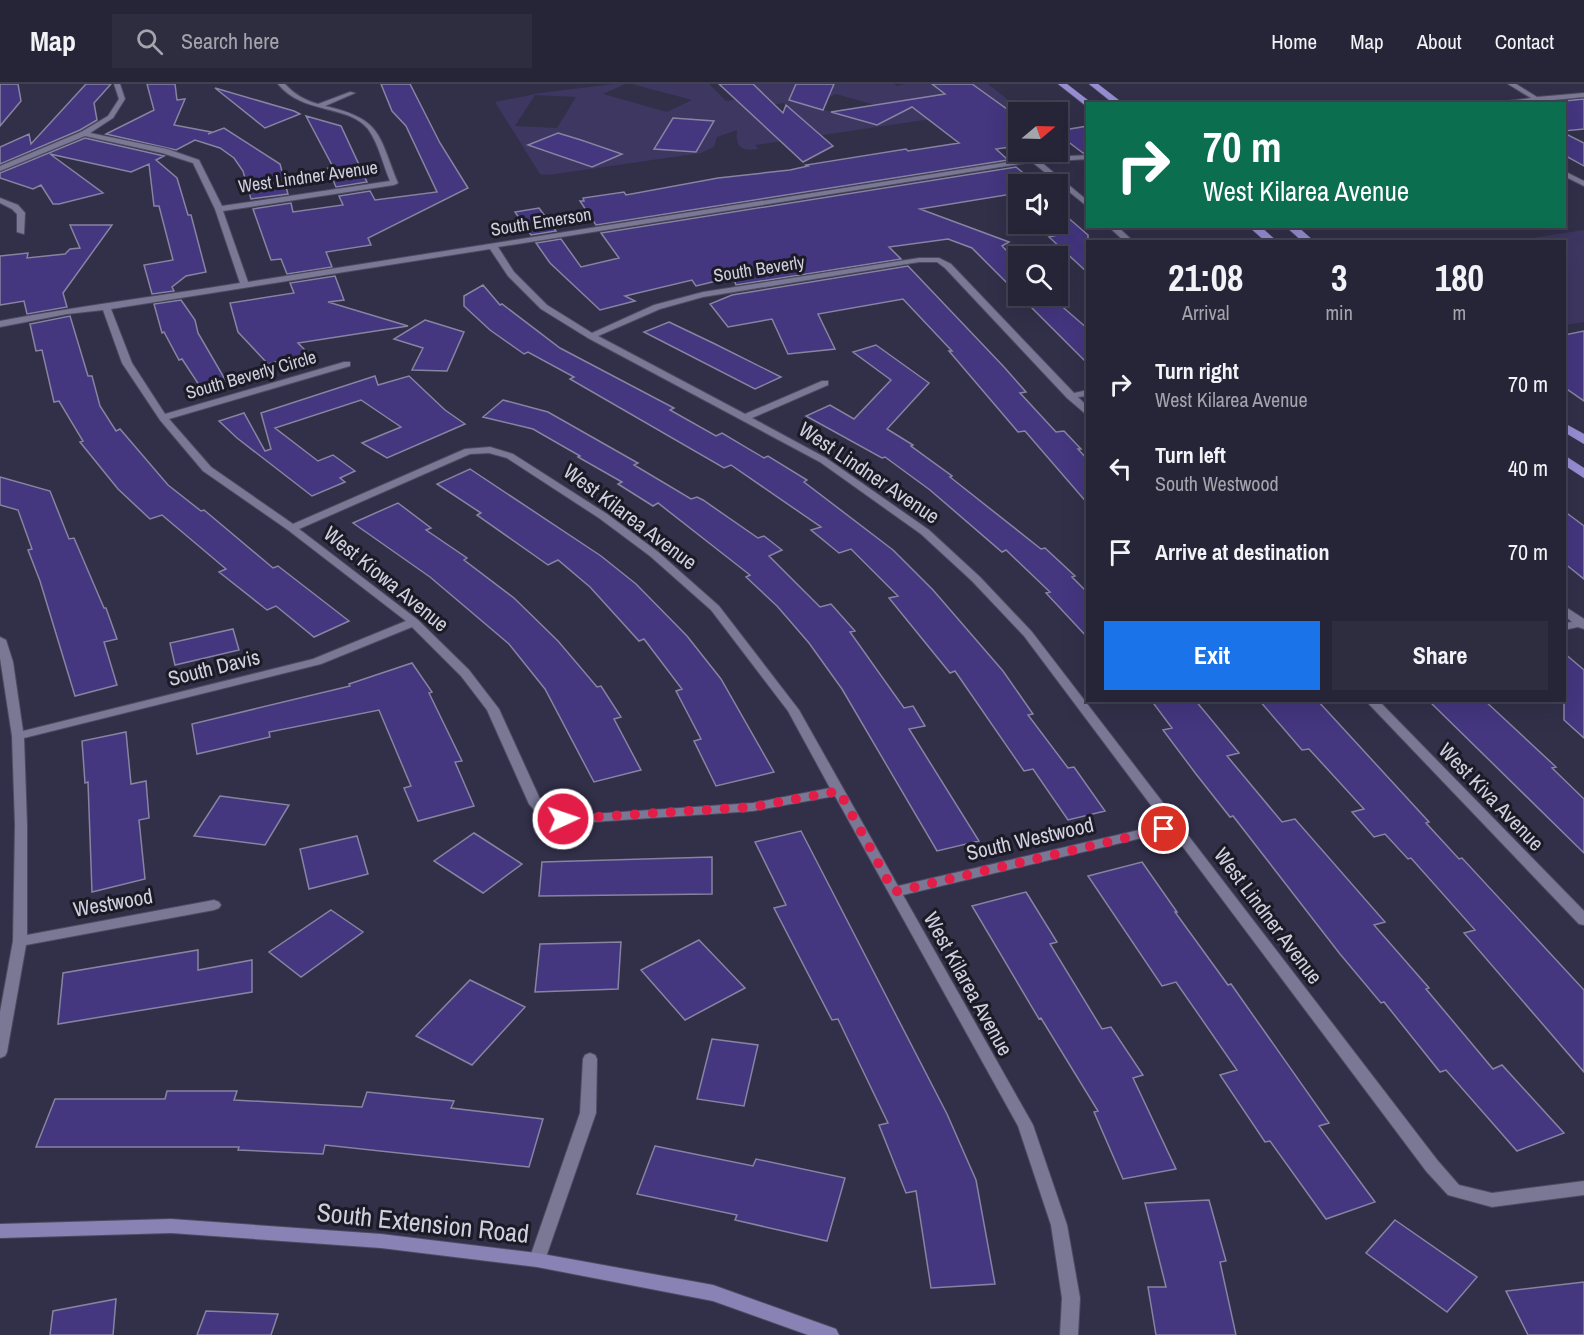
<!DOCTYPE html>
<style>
:root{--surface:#262437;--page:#2e2c3f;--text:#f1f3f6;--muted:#a4a4ad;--line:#424152;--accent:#1a73e8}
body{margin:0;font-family:"Archivo Narrow",sans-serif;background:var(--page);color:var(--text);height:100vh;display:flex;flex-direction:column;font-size:22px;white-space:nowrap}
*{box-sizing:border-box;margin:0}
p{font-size:20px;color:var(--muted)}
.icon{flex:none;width:33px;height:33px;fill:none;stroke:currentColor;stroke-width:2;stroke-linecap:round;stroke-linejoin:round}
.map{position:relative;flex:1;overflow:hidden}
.drawer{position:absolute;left:1086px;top:156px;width:480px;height:462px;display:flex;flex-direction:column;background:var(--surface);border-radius:0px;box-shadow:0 6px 24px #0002,0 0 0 2px var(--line)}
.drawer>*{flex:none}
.banner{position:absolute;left:1086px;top:18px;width:480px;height:126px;border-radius:0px;box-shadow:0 6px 24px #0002,0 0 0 2px var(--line);background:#0b6e4f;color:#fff;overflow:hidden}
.needle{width:39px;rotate:71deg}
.buttons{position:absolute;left:1008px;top:18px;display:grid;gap:12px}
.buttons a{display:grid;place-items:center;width:60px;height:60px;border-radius:0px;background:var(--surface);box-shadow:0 6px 24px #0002,0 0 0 2px var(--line);font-size:30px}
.pin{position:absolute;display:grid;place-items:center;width:51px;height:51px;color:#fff;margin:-26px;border:3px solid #fff;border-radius:50%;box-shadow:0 2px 6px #0007}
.me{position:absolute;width:66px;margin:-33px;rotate:87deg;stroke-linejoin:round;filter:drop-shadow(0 0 4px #0008)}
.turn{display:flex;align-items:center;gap:21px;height:126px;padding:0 18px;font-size:27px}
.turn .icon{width:78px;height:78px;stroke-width:2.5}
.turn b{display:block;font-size:42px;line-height:51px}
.eta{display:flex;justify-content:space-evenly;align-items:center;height:102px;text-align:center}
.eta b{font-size:36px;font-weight:700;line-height:42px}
.action{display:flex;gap:12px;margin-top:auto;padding:12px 18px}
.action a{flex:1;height:69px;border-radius:0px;background:var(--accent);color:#fff;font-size:24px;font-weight:700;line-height:69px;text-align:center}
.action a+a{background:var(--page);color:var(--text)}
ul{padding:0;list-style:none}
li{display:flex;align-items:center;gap:18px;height:84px;padding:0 18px}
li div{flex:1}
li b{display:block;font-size:22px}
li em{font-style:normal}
header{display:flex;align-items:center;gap:36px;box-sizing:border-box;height:84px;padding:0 30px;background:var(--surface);border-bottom:2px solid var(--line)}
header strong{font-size:28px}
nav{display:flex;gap:33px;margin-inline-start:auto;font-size:21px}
.search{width:420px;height:54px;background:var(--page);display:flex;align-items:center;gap:15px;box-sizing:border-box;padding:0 21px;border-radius:0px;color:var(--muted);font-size:22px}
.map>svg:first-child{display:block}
.green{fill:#3d3762;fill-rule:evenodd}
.building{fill:#44367f;stroke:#8684a1;stroke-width:1.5}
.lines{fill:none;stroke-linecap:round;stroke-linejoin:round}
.street-casing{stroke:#4d4b60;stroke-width:2}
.secondary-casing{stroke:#4d4b60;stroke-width:2}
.primary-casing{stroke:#4d4b60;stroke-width:1}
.street{fill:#7a7895;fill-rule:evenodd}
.secondary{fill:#8883b4;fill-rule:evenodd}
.primary{fill:#968ed3;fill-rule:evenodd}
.route{stroke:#e11d48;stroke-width:10;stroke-dasharray:0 18}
.labels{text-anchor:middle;stroke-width:6;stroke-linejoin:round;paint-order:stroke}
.far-street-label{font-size:18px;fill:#d0cfdf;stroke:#1b1a25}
.street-label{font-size:21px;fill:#d0cfdf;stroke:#1b1a25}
.near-street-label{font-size:26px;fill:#d0cfdf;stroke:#1b1a25}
</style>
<header>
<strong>Map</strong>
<div class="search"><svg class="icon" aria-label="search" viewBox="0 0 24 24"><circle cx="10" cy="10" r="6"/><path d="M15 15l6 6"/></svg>Search here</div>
<nav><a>Home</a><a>Map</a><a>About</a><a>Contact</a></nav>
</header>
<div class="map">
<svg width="1584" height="1251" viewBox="0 0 1584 1251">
<rect width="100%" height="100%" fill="#323049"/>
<path class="green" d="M614,0H625L603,10L667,28L692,16L632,0H709L726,17L764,11L753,0H796L832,5L834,0H894L897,2L904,0H988L1013,20L1012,23L755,61L758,65C741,68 735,62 737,46L717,53L714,63L701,69L548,91L540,90L495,18L540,9ZM979,5L999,20L923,32L904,17ZM836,10L900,28L877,41L811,22ZM535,11L576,13L557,44L515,42ZM784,19L817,48L747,25ZM673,34L714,37L696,68L654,64ZM558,49L621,70H622L592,83L529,61Z
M1584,146V238L1565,241L1564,158L1513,157Z"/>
<path class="building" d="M0,0H18L21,17L0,42Z
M86,0H111L94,19L97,36L80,46L0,80V63L29,50L31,60Z
M147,0H175L177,16L185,15L174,41L211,48L208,50L224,44L280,80L288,110L251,115L243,87L234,74L220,64L195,56L176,66L106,50L154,26Z
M381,0H410L440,59L468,104L368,154L371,161L326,168L332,183L287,190L281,175L271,176L253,125L291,119L293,128L343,121L339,112L370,107L375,116L437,108L406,42L392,27Z
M719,0H753L783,29L786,21L833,62L803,78Z
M796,0H834L823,26L789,16Z
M932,0H972L1018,33V62L996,65L1008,76L596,141L580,117H584L583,114L624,108L626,111L718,94L790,86L808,82L806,81L906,65L908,67L959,59L912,23L877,41L831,28L945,10Z
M215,4L294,27L300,30L265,44Z
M1584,15V45L1564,47V17Z
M306,32L341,42L367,98L336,103L328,84L333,83Z
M673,34L714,37L696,68L654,65Z
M1088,42V69H1083L1058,50V47Z
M558,49L581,56L622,70L592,83L528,61Z
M1564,49L1584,59V82L1564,71Z
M85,54L164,72L156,76L177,94L188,131H191L206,188L186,192L172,203L174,207L152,210L144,181L173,176L159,122H154L149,80L131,88L50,70L103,109L59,120H53L41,101L33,105L0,94V89Z
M1016,83L1037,100H1018V109L920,125L1009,158L1002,162L1018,178V210L972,164L948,155L889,163L901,175L736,201L733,193L696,202L692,196L625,212L635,217L600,226L550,179L536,159L561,155L581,183L619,174L601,149Z
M539,124L556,147L531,151L515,128Z
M1058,125L1088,151V189L1049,153L1058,151Z
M70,141H112L63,209L67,223L27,230L24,217L0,221V172L28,169L27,174L65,170L70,165L80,164Z
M908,182L1004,283L1026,308L1020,309L1056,348L1064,347L1081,365H1078L1088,376V420L1025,347L1018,348L949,267H952L903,215L818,230L835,265L788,270L772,235L728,243L710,220L732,211Z
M335,192L344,216L328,218L408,242L298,259L308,269L268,280L238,248L230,219L294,209L290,199Z
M483,201L500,221L502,220L560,264L674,324L670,326L716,352L722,349L764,374L768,372L807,396L804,398L893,466L933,506L1003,587L1033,630L1028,631L1068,684L1074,683L1105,727L1068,736L1033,685L1024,687L955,587L950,589L889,514L898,512L851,465L839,469L811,446L821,443L731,381L724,384L570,295L574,293L528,268L524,270L490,246L464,222V212Z
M1020,212H1050L1088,245V280Z
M181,216L195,236L198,249L226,297L201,304L182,275L179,276L164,248L162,249L154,220Z
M70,232L88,292H92L100,322L116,347L120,345L168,401L201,427L204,426L273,484L278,482L349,537L314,553L276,522L267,526L219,488L226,485L162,431L150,435L118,405L80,358L83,357L59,317L54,318L42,266L36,267L30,240Z
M425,236L464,248L447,287L412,286L423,264L394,255Z
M669,238L715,260L781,293L755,305L644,248Z
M1584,247V317L1564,303V251Z
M876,261L929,299L887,345L913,361L911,362L952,392L950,393L1041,465L1045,464L1075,492L1072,493L1088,509V554L1046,509L1050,508L1006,466L1002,468L930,406L885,373L882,374L806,332L830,321L854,335L891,296L853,268Z
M375,292L378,301L409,292L445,326L465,340L387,374L362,359L401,343L361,316L275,344L318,377L333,371L355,387L340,394L345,398L312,412L237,354L219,337L244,329L265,367L271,365L261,329Z
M503,316L548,328L636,378L638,379L634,381L691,415L697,413L703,416L758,454L764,452L782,466L769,472L820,523L831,520L855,547L850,548L904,624L913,622L925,642L909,645L979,757L937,767L842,605L809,559L777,522L746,493L750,491L658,419L653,422L618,400L622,398L578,373L580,372L533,345L483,333Z
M470,385L601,472L636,500L687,552L721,595L774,688L716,702L694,657L701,655L676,607L682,605L644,555L639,557L590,503L558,476L548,481L477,431L481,429L437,400Z
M0,393L50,407L69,455L74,454L104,524H106L117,555L104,558L117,601L75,612L40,497L28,466L32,465L18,426L0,421Z
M398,419L431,444L426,446L467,474L464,476L514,514L558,557L597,603L601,602L621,633L614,635L641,686L594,698L545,605L509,560L430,493L353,439Z
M1564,427L1584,442V495L1564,479Z
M233,545L239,566L175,581L170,559Z
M1564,569L1584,586V654L1564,636Z
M412,579L432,608L429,609L462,677L455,678L474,722L418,737L404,704L411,702L379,626L269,648L270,653L197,670L192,640L350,602L349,600Z
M1151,616H1195L1239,669L1227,672L1282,738L1295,735L1385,838L1374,841L1429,904L1426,905L1493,985L1502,981L1564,1049L1517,1067L1446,986L1440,988L1384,918L1381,919L1340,870L1233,732L1230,733L1196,690L1163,646L1172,644Z
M1259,616H1317L1429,738L1426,739L1459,775L1462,774L1584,906V988L1464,849L1475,846L1411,774L1408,775L1385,750L1374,753L1352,728L1364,725L1309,665L1302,666Z
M1428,616H1484L1556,683L1552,684L1584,715V769Z
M126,648L131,700L146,697L149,734L139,736L145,795L92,808L88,698L85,699L82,657Z
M220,712L289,721L265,761L194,752Z
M801,747L947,1030L976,1096L995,1200L931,1204L916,1107L906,1109L879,1041L888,1039L838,935L832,936L774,824L786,821L755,758Z
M474,749L522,780L483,809L434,777Z
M357,752L368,790L309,805L300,765Z
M712,773V810L539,812L542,778Z
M1142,778L1177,828H1175L1228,901L1231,900L1329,1039L1319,1042L1375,1118L1326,1135L1270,1057L1265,1058L1220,991L1237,986L1176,898L1162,902L1088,792Z
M1026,808L1057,858L1050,860L1102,945L1111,943L1143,991L1133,994L1176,1085L1123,1095L1094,1028L1098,1027L1041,934L1039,935L972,822Z
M331,826L363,848L301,893L269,868Z
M699,856L745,904L685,936L641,886Z
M621,858L618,905L535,908L540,860Z
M198,866V886L252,876V908L58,940L63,889Z
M470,896L525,923L472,981L416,952Z
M712,955L758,961L744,1022L697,1015Z
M167,1007H237L234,1016L362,1023L367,1008L454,1017L451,1024L543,1035L529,1083L325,1061L323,1070L238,1066L239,1063H36L55,1015H165Z
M655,1062L753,1082L756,1075L845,1094L827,1157L735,1136L737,1131L637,1110Z
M1209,1116L1226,1177L1220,1178L1236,1251H1156L1148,1203H1166L1145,1119Z
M1395,1136L1477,1193L1447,1228L1366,1169Z
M1584,1198V1251H1528L1506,1207Z
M116,1215L113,1251H50L53,1227Z
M206,1227L278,1230L271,1251H197Z"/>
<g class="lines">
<g class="street-casing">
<path id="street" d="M114,0H120L125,15L113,34L90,49L167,65L199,76L222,122L390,97C383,81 379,60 368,45C348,20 303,31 278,0H285C294,10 304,16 318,20L350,8L355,9L325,22C382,35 378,50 398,99L394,101L223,127L248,198L1034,74L1088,71V75L1041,78L1088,117V123L1032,78L498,163L514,188L547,221L592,249L654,221L703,208L919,174H939L951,180L1074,309L1088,306V312L1078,313L1088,323V332L1067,314L945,184L937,178H919L703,213L660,225L598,252L745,330L822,297H828V301L752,334L826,374L929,446L980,493L1032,548L1438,1077L1459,1101L1492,1109L1584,1097V1111L1492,1123L1448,1111L1426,1087L1171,747L903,811L1033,1041L1067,1141L1080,1214L1078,1251H1060L1062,1214L1051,1141L1018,1042L835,712L753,727L563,740L541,734L529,720L487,626L461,592L412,543L321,580L24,654L27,741V851L214,816L219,818L221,821L219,824L214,826L26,861L7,968L5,972L0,974V928L13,857L15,741L12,652L0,574V553L6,556L13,578L23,647L313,575L406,537L288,446L203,387L160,336L122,279L103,226L67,230L0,243V237C80,222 160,212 240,199L215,125L193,79L162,69L85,52L0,87V82L81,48L108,32L119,15ZM490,165L508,192L541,225L588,254L820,378L921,450L972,497L1024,552L1165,740L898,802L799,626L719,522L658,468L607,430L513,370L490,363L465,365L293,440L211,383L169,335L350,282V278H344L165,330L132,279L111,225ZM489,369L507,374L599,434L650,472L711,526L788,627L830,704L753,719L563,732L551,728L540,715L499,625L469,586L418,536L299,445L470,370Z
M1508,0H1516L1537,13L1584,9V13L1514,20H1484L1531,14Z
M1564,87L1584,97V102L1564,92Z
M0,114L18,121L25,129L24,150L17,148V130L12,125L0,119Z
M1108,142H1117L1134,158H1125Z
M1564,522L1584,535V545L1578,543L1564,546V539L1572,538L1564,531Z
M1365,616H1378L1584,827V841L1579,840Z
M590,969L595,971L597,975L596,1029L545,1176L543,1181L537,1183L531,1181L529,1176L580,1029L583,975L585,971Z"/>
</g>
<g class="secondary-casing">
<path id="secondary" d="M171,1135L381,1150L537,1169L713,1201L836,1245L839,1251H808L713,1217L537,1183L381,1164L171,1149L0,1154V1140Z"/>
</g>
<g class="primary-casing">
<path id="primary" d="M1058,0H1067L1093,20L1086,22Z
M1089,0H1098L1124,20H1114Z
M1248,142H1260L1278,158H1266Z
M1285,142H1297L1315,158H1303Z
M1564,339L1584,350V360L1564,348Z
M1564,371L1584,384V394L1564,381Z"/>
</g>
<use href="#street" class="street"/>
<use href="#secondary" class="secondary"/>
<use href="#primary" class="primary"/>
</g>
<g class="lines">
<path class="route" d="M563,735L753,723L839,707L894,808L1164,745"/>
</g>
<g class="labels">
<g class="far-street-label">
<text transform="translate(308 93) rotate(-8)" y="6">West Lindner Avenue</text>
<text transform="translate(541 138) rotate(-9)" y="6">South Emerson</text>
<text transform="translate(759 185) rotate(-9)" y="6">South Beverly</text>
<text transform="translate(251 291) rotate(-16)" y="6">South Beverly Circle</text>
</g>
<g class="street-label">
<text transform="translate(869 389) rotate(34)" y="7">West Lindner Avenue</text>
<text transform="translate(630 433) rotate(37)" y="7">West Kilarea Avenue</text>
<text transform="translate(386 495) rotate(39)" y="7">West Kiowa Avenue</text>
<text transform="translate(214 584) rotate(-14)" y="7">South Davis</text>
<text transform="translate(1491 713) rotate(46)" y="7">West Kiva Avenue</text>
<text transform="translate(1030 755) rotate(-13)" y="7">South Westwood</text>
<text transform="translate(113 819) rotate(-10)" y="7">Westwood</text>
<text transform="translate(1268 832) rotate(53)" y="7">West Lindner Avenue</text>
<text transform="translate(968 900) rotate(61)" y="7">West Kilarea Avenue</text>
</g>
<g class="near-street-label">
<text transform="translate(423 1139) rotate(6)" y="9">South Extension Road</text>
</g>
</g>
</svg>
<div class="buttons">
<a><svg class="needle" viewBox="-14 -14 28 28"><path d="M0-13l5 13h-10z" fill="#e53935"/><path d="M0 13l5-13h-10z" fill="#a4a4ad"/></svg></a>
<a><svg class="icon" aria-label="sound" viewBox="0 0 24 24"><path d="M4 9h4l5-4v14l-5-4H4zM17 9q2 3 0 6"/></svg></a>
<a><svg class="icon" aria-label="search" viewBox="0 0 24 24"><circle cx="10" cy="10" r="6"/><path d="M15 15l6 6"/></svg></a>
</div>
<div class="pin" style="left:1164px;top:745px;background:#d93025"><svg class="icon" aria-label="arrive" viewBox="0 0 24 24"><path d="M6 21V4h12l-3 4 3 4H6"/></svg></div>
<svg class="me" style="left:563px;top:735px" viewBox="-20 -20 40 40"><circle r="17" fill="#e11d48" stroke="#fff" stroke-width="3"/><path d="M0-11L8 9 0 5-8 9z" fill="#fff"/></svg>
<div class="banner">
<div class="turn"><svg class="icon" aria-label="right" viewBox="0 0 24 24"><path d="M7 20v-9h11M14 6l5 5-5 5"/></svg><div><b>70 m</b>West Kilarea Avenue</div></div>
</div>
<section class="drawer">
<div class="eta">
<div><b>21:08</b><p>Arrival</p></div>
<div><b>3</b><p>min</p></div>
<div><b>180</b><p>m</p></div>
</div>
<ul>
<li><svg class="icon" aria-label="right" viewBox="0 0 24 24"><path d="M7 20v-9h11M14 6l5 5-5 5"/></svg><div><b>Turn right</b><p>West Kilarea Avenue</p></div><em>70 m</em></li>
<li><svg class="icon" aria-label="left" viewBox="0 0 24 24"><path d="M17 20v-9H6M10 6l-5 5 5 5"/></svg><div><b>Turn left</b><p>South Westwood</p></div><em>40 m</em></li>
<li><svg class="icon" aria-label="arrive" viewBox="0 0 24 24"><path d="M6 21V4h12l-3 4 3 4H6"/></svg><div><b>Arrive at destination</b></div><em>70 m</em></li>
</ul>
<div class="action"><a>Exit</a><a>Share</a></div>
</section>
</div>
